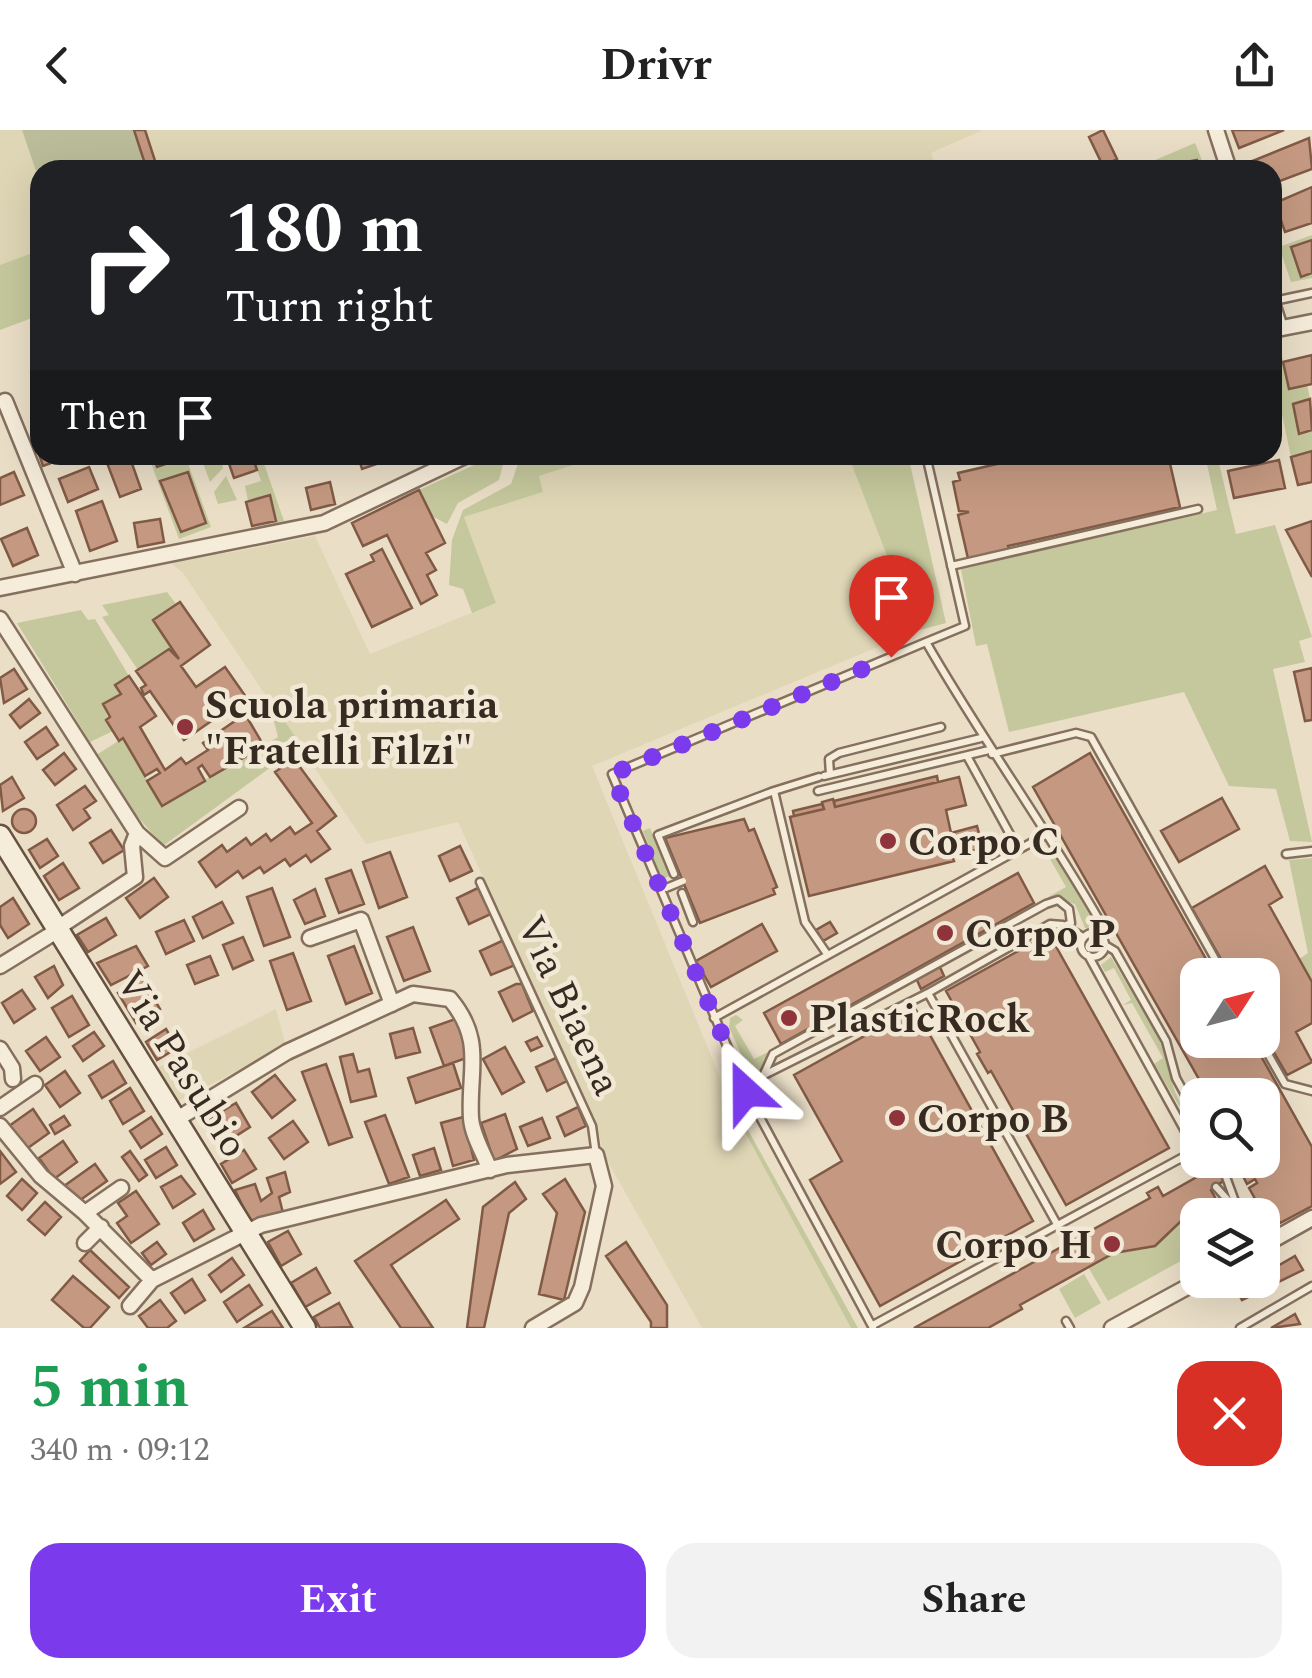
<!DOCTYPE html>
<meta charset="utf-8">
<style>
:root{--surface:#fff;--page:#f2f2f2;--text:#222;--muted:#767676;--accent:#7c3aed}
body{margin:0;font-family:Spectral,serif;background:var(--page);color:var(--text);height:100vh;display:flex;flex-direction:column;font-size:38px;white-space:nowrap}
*{box-sizing:border-box;margin:0}
p{font-size:32px;color:var(--muted)}
.icon{flex:none;width:55px;height:55px;fill:none;stroke:currentColor;stroke-width:2;stroke-linecap:round;stroke-linejoin:round}
.map{position:relative;height:1198px;overflow:hidden}
.sheet{display:flex;flex-direction:column;background:var(--surface);flex:1}
.sheet>*{flex:none}
.guide{position:absolute;left:30px;top:30px;width:1252px;height:305px;border-radius:30px;box-shadow:0 10px 40px #0002;background:#202124;color:#fff;overflow:hidden}
.needle{width:65px;rotate:54deg}
.fabs{position:absolute;left:1180px;top:828px;display:grid;gap:20px}
.fabs a{display:grid;place-items:center;width:100px;height:100px;border-radius:20px;background:var(--surface);box-shadow:0 10px 40px #0002;font-size:50px}
.pin{position:absolute;display:grid;place-items:center;width:85px;height:85px;color:#fff;margin:-102px -42px;border-radius:50% 50% 50% 0;rotate:-45deg;box-shadow:0 0 10px #0007}
.pin .icon{rotate:45deg}
.me{position:absolute;width:110px;margin:-55px;rotate:336deg;stroke-linejoin:round;filter:drop-shadow(0 0 8px #0008)}
.turn{display:flex;align-items:center;gap:35px;height:210px;padding:0 30px;font-size:45px}
.turn .icon{width:130px;height:130px;stroke-width:2.5}
.turn b{display:block;font-size:70px;line-height:85px}
.then{display:flex;align-items:center;height:95px;padding:0 30px;background:#0003;gap:20px;font-size:38px}
.round{display:grid;place-items:center;flex:none;width:105px;height:105px;border-radius:30px;background:var(--page)}
.summary{display:flex;align-items:center;justify-content:space-between;height:170px;padding:0 30px}
h1{font-size:60px;font-weight:700;line-height:75px;color:#1e9e55}
.button{display:flex;gap:20px;margin-top:auto;padding:20px 30px}
.button a{flex:1;height:115px;border-radius:30px;background:var(--accent);color:#fff;font-size:40px;font-weight:700;line-height:115px;text-align:center}
.button a+a{background:var(--page);color:var(--text)}
header{display:flex;justify-content:space-between;align-items:center;height:130px;padding:0 30px;background:var(--surface);font-size:45px;font-weight:700}
.map>svg:first-child{display:block}
.farmland{fill:#dfd6b5}
.green{fill:#c5c89c;fill-rule:evenodd}
.cemetery{fill:#bbbd9a}
.building{fill:#c59981;stroke:#815a46;stroke-width:2.5}
.lines{fill:none;stroke-linecap:round;stroke-linejoin:round}
.lane-casing{stroke:#85705e;stroke-width:11}
.street-casing{stroke:#85705e;stroke-width:19}
.secondary-casing{stroke:#665241;stroke-width:25}
.lane{stroke:#f6ecda;stroke-width:6}
.street{stroke:#f6ecda;stroke-width:14}
.secondary{stroke:#f6ecda;stroke-width:20}
.lane-bridge-casing{stroke:#85705e;stroke-width:11;stroke-linecap:butt}
.lane-bridge{stroke:#f6ecda;stroke-width:6}
.route{stroke:#7c3aed;stroke-width:18;stroke-dasharray:0 32.4}
.poi-dot{fill:#8e343a;stroke:#f2e8d6;stroke-width:4}
.labels{text-anchor:middle;stroke-width:9;stroke-linejoin:round;paint-order:stroke}
.poi-label{font-size:40px;font-weight:bold;fill:#362a21;stroke:#f2e8d6;text-anchor:start}
.street-label{font-size:40px;fill:#362a21;stroke:#f2e8d6}
</style>
<header><svg class="icon" aria-label="back" viewBox="0 0 24 24"><path d="M15 5l-7 7 7 7"/></svg>Drivr<svg class="icon" aria-label="share" viewBox="0 0 24 24"><path d="M12 15V3M7 8l5-5 5 5M5 13v7h14v-7"/></svg></header>
<div class="map">
<svg width="1312" height="1198" viewBox="0 0 1312 1198">
<rect width="100%" height="100%" fill="#eadec7"/>
<path class="farmland" d="M0,0H22L40,53V120L0,135Z
M145,0H983L931,23L938,40H158Z
M604,325H848L916,501L592,636L735,984L851,1198H702L604,1025L597,998L458,692L366,714L183,443L164,427L233,422L315,406L370,524L496,473L464,387L543,362L538,346Z
M276,879L286,916L178,971L157,938Z"/>
<path class="green" d="M1195,13L1206,40L1180,33L1159,40H1132Z
M1312,105V110L1291,118L1300,147L1312,143V148L1291,152L1279,117Z
M40,120V185L0,200V135Z
M1282,226L1289,259L1307,255L1310,269L1293,274L1299,303L1312,300V321L1291,327L1273,242L1272,228Z
M148,325H153L158,337L185,325L211,397L179,409ZM188,342L206,393L170,377L161,351Z
M200,325H220L223,338L210,352Z
M252,325H261L284,391L277,392L270,366L248,371L245,356L261,351Z
M521,325H604L539,346L543,362L464,387L496,473L472,483L463,459L449,455L452,410L463,380L511,354Z
M848,325H908L946,493L916,501Z
M1205,325H1217L1236,404L1275,395L1312,507L1299,511L1305,532L1273,539L1312,712L1290,711L1276,659L1229,656L1184,562L1009,602L987,514L976,516L961,439L1217,380Z
M492,327H505L499,350L458,373L447,394L432,386L419,360Z
M226,346L237,370L218,374L214,362Z
M167,462L176,474L153,491L172,517L138,540L102,487L109,485L102,475Z
M81,480L88,490L95,489L129,546L115,555L121,564L103,575L113,601L90,612L17,493Z
M281,586L301,615L163,716L137,686L98,624L123,608L162,675L278,607L274,591Z
M650,698L670,746L662,749L643,701Z
M1044,719L1058,730L1096,795L1093,799L1085,798L1075,774L1048,767L1066,757L1047,724L1039,727Z
M1312,728V852L1299,829L1308,823L1289,730Z
M1111,827L1159,908L1175,962L1193,999L1154,934L1163,928L1132,873L1123,875L1131,870L1114,838L1105,842L1101,835Z
M736,885L743,890L735,896L754,929L768,922L762,949L754,953L729,897L730,888Z
M738,982L858,1198H851L735,984Z
M1197,1089V1122L1108,1171L1088,1137L1114,1123L1155,1116L1180,1092L1187,1095Z
M1084,1144L1101,1173L1075,1188L1059,1159Z"/>
<path class="cemetery" d="M22,0H145L158,40H40V53Z"/>
<path class="building" d="M134,0H145L158,40H147Z
M1103,0L1117,29L1103,36L1089,7Z
M1232,0H1284L1239,18Z
M1309,8L1312,39L1277,52L1278,56L1272,58V40H1247L1245,34Z
M1197,30L1200,40H1159L1181,33Z
M1312,57V93L1285,102L1275,73Z
M1312,110V143L1301,147L1291,117Z
M1312,225V254L1289,259L1283,232Z
M1310,269L1312,300L1299,304L1293,274Z
M40,308V325H74L43,336L34,310Z
M1312,321V352L1298,355L1291,327Z
M104,325H129L141,359L120,367Z
M153,325H182L183,328L157,337Z
M226,325H252L257,340L234,348Z
M389,325L391,329L362,339L358,326Z
M1036,325H1168L1180,377L1008,416L1010,423L969,433L958,385L969,382L959,381L953,352L960,350L958,343Z
M1279,330L1285,358L1234,368L1228,341Z
M89,337L98,359L68,372L59,349Z
M14,342L24,365L0,375V348Z
M188,342L206,393L181,402L160,351Z
M330,352L335,374L311,380L306,358Z
M419,360L445,413L426,423L436,440L427,445L437,465L421,474L387,405L363,416L352,393Z
M270,365L276,391L252,396L246,372Z
M102,371L117,411L90,421L76,381Z
M160,389L164,412L138,417L134,393Z
M1312,391V447L1286,400Z
M27,398L38,425L13,436L1,409Z
M382,419L412,478L372,497L346,444L374,431L371,425Z
M180,472L210,515L181,536L196,557L225,537L246,567L184,610L150,561L144,565L141,558L146,555L136,541L169,519L179,529L153,490Z
M1312,538V590L1305,591L1294,542Z
M14,539L27,559L4,573L0,548Z
M129,546L156,586L140,597L165,640L181,628L186,634L208,620L203,613L245,584L264,616L210,647L202,635L198,638L205,651L162,676L147,651L160,643L157,639L145,646L123,608L119,611L106,590L110,587L103,574L121,564L115,555Z
M29,569L40,583L20,598L10,585Z
M46,597L58,615L37,629L25,612Z
M64,623L76,639L55,655L43,640Z
M1090,623L1215,845H1198V910H1252L1312,1017V1076L1280,1093L1275,1083L1268,1085L1258,1074L1249,1058L1257,1053L1255,1049L1247,1054L1242,1044L1250,1040L1244,1030H1262V965H1208L1033,657Z
M294,629L336,686L317,701L330,719L311,732L306,725L290,736L285,729L264,743L260,737L243,748L238,741L216,757L199,732L222,715L227,722L246,708L251,715L266,704L271,711L290,697L295,704L312,693L275,642Z
M937,646L938,652L835,677L834,671Z
M12,647L24,668L3,681L0,655Z
M959,647L966,675L946,680L951,703L977,696L983,718L952,726L954,731L809,766L790,687L824,679L822,672L833,669L835,677Z
M85,656L96,671L84,679L90,688L73,700L57,675Z
M1222,668L1239,699L1179,732L1161,701Z
M822,674L824,679L794,686L793,681Z
M12 691a12 12 0 1 1 24 0a12 12 0 1 1-24 0Z
M744,689L749,701L754,699L777,757L773,759L775,764L700,793L665,708Z
M111,700L124,720L103,733L90,713Z
M47,709L58,726L40,738L29,720Z
M460,716L472,741L450,751L439,726Z
M390,722L407,767L379,778L363,732Z
M63,733L79,758L59,770L44,746Z
M1265,736L1282,767L1269,775L1312,852V893L1296,902L1312,932L1287,945L1262,902V845H1230L1192,778Z
M351,740L364,774L339,783L326,749Z
M1018,743L1034,773L781,914L764,883Z
M154,748L168,767L140,788L126,768Z
M272,758L290,807L264,816L247,767Z
M478,758L491,784L469,794L457,768Z
M315,759L325,786L305,794L294,770Z
M13,768L29,794L8,808L0,795V777Z
M222,772L233,793L203,808L193,787Z
M106,788L116,805L88,822L77,805Z
M184,790L194,811L166,824L156,802Z
M830,792L837,803L823,811L816,800Z
M762,794L777,821L711,857L696,831Z
M413,797L430,841L404,851L387,807Z
M1049,804L1169,1018L1066,1075L991,941L988,943L977,924L980,922L946,861Z
M243,807L253,830L233,839L223,815Z
M504,810L515,835L491,845L480,821Z
M136,816L148,836L111,855L97,833Z
M354,816L372,863L346,874L328,826Z
M293,823L311,871L287,880L270,831Z
M210,826L218,845L195,854L187,835Z
M939,835L944,846L921,859L916,848Z
M54,836L63,855L48,868L35,847Z
M142,848L160,879L136,893L118,863Z
M516,854H522L533,881L513,891L499,862Z
M22,860L35,879L14,893L2,873Z
M72,866L89,895L69,907L52,878Z
M915,878L1033,1091L880,1176L810,1050L842,1031L794,945Z
M458,888L472,926L444,936L430,898Z
M413,898L420,922L396,928L390,904Z
M166,899L177,918L157,930L146,912Z
M94,902L104,916L83,931L73,916Z
M46,907L60,927L40,941L26,921Z
M537,907L542,916L531,921L526,912Z
M505,917L524,952L502,964L483,929Z
M353,924L358,942L369,939L376,966L351,972L340,927Z
M556,928L567,951L547,961L536,937Z
M113,931L126,953L102,968L89,946Z
M453,933L461,958L416,973L408,948Z
M326,934L352,1007L329,1015L302,942Z
M65,941L80,963L60,977L45,955Z
M275,945L295,970L272,988L252,962Z
M130,958L144,981L123,994L110,971Z
M236,973L250,997L228,1011L209,989Z
M578,977L586,996L565,1006L557,987Z
M33,979L49,1003L25,1020L9,996Z
M505,984L517,1019L494,1031L481,993Z
M385,985L409,1047L389,1054L365,992Z
M64,986L70,995L55,1004L50,995Z
M151,987L162,1004L141,1018L130,1001Z
M463,987L474,1030L453,1036L441,993Z
M542,988L550,1008L528,1016L520,997Z
M293,991L308,1012L284,1029L269,1008Z
M63,1011L77,1032L54,1049L39,1028Z
M166,1017L177,1035L156,1048L145,1030Z
M434,1018L441,1040L420,1046L413,1025Z
M244,1020L256,1039L232,1053L221,1034Z
M0,1021L16,1042L0,1054Z
M130,1021L147,1045L139,1051L122,1027Z
M1227,1030H1232L1238,1040L1211,1060L1218,1073L1213,1081L1198,1085L1187,1095L1180,1092L1155,1116L1114,1123L1020,1175L1022,1179L988,1198H914L1150,1068L1147,1063L1158,1057L1163,1066Z
M95,1034L107,1051L76,1073L64,1056Z
M285,1042L290,1062L279,1067L283,1083L250,1092L235,1060L255,1054L261,1071L272,1063L267,1048Z
M181,1046L195,1064L173,1078L161,1057Z
M22,1049L37,1063L22,1080L7,1066Z
M565,1049L585,1082L564,1170L539,1164L557,1083L543,1064Z
M515,1052L526,1069L509,1083L484,1198H467L483,1077Z
M136,1061L159,1094L131,1113L117,1093L127,1086L118,1073Z
M446,1070L459,1089L391,1135L433,1198H401L355,1131Z
M45,1072L61,1087L45,1105L28,1090Z
M203,1080L214,1099L194,1111L183,1093Z
M288,1101L301,1124L281,1136L268,1112Z
M157,1112L166,1124L151,1135L142,1123Z
M626,1112L667,1175V1198H651V1192L606,1126Z
M90,1120L129,1157L119,1168L80,1131Z
M1295,1126L1303,1140L1242,1170L1236,1159L1262,1150V1145Z
M232,1128L244,1145L221,1162L209,1145Z
M316,1138L330,1163L305,1177L291,1153Z
M73,1146L109,1177L90,1198H84L52,1170Z
M192,1149L205,1170L185,1183L171,1163Z
M249,1155L262,1175L237,1192L224,1172Z
M160,1170L176,1191L167,1198H148L139,1186Z
M339,1173L352,1197L320,1198L314,1187Z
M272,1181L283,1198H244Z
M1295,1184L1300,1194L1271,1198Z"/>
<g class="lines">
<g class="lane-casing">
<path id="lane" d="M1274,171L1312,163
M926,325L965,496L926,512
M951,436L1198,379
M992,624L1076,603L1091,607L1224,845
M967,626L1017,717
M830,644L829,629L839,623L941,597
M824,646L981,608
M819,647L774,661L805,792L827,824
M818,661L989,620
M1286,724L1312,721
M674,744L658,705L774,661
M480,752L592,996L596,1025
M682,763L693,792
M1081 815a12 12 0 1 1 24 0a12 12 0 1 1-24 0Z
M1105,815L1115,821L1166,911L1176,948L1198,988
M1088,825L1196,1021
M928,863L1058,1096
M714,888L1047,704
M1260,910L1285,954L1312,961
M763,946L773,924L1046,774L1058,770L1069,779L1071,793L1066,795
M747,963L762,946L928,863L1050,794L1063,795L1083,807
M1201,1030L1208,1041
M1217,1030L1220,1034
M1226,1047L1240,1085
M1216,1057L1236,1079
M1066,1191L1070,1198
M873,1195L1198,1019
M873,1198L747,963L612,644L926,512C981,608 1046,697 1101,793V805
M1240,1198L1312,1156"/>
</g>
<g class="street-casing">
<path id="street" d="M1216,0L1229,40
M1272,173L1280,198
M1272,200L1312,192
M5,271L75,444
M0,458L324,393L467,325
M0,489L137,703L165,728L239,678
M59,797L135,747L132,716L137,703
M310,808L361,790L392,874
M0,836L60,799
M0,919L12,938L13,949
M0,978L35,954
M177,989L287,922L413,864L450,869C485,911 468,941 471,988C472,1005 484,1024 490,1040
M0,996L41,1046L85,1083
M121,1058L85,1083L152,1150
M85,1113L101,1097
M1262,1116L1312,1088
M130,1176L152,1150L261,1095L507,1035L596,1025L604,1056L582,1157L575,1173L533,1198
M1112,1198L1200,1150"/>
</g>
<g class="secondary-casing">
<path id="secondary" d="M0,706L305,1198"/>
</g>
<use href="#lane" class="lane"/>
<use href="#street" class="street"/>
<use href="#secondary" class="secondary"/>
<g class="lane-bridge-casing">
<path id="lane-bridge" d="M666,758L683,751"/>
</g>
<use href="#lane-bridge" class="lane-bridge"/>
</g>
<g class="lines">
<path class="route" d="M746,962L612,644L891,527"/>
</g>
<g class="poi-dot">
<circle cx="185" cy="597" r="10"/>
<circle cx="888" cy="711" r="10"/>
<circle cx="945" cy="803" r="10"/>
<circle cx="789" cy="888" r="10"/>
<circle cx="897" cy="988" r="10"/>
<circle cx="1112" cy="1114" r="10"/>
</g>
<g class="labels">
<g class="poi-label">
<text x="205" y="588">Scuola primaria<tspan x="205" dy="46">"Fratelli Filzi"</tspan></text>
<text x="908" y="725">Corpo C</text>
<text x="965" y="817">Corpo P</text>
<text x="809" y="902">PlasticRock</text>
<text x="917" y="1002">Corpo B</text>
<text x="1092" y="1128" text-anchor="end">Corpo H</text>
</g>
<g class="street-label">
<text transform="translate(570 875) rotate(65)" y="14">Via Biaena</text>
<text transform="translate(183 933) rotate(58)" y="14">Via Pasubio</text>
</g>
</g>
</svg>
<div class="fabs">
<a><svg class="needle" viewBox="-14 -14 28 28"><path d="M0-13l5 13h-10z" fill="#e53935"/><path d="M0 13l5-13h-10z" fill="#767676"/></svg></a>
<a><svg class="icon" aria-label="search" viewBox="0 0 24 24"><circle cx="10" cy="10" r="6"/><path d="M15 15l6 6"/></svg></a>
<a><svg class="icon" aria-label="layers" viewBox="0 0 24 24"><path d="M12 4l9 5-9 5-9-5zM3 14l9 5 9-5"/></svg></a>
</div>
<div class="pin" style="left:891px;top:527px;background:#d93025"><svg class="icon" aria-label="arrive" viewBox="0 0 24 24"><path d="M6 21V4h12l-3 4 3 4H6"/></svg></div>
<svg class="me" style="left:746px;top:962px" viewBox="-20 -20 40 40"><path d="M0-17L14 15 0 8-14 15z" fill="#7c3aed" stroke="#fff" stroke-width="4"/></svg>
<div class="guide">
<div class="turn"><svg class="icon" aria-label="right" viewBox="0 0 24 24"><path d="M7 20v-9h11M14 6l5 5-5 5"/></svg><div><b>180 m</b>Turn right</div></div>
<div class="then">Then<svg class="icon" aria-label="arrive" viewBox="0 0 24 24"><path d="M6 21V4h12l-3 4 3 4H6"/></svg></div>
</div>
</div>
<section class="sheet">
<div class="summary"><div><h1>5 min</h1><p>340 m · 09:12</p></div><a class="round" style="background:#d93025;color:#fff"><svg class="icon" aria-label="close" viewBox="0 0 24 24"><path d="M6 6l12 12M18 6L6 18"/></svg></a></div>
<div class="button"><a>Exit</a><a>Share</a></div>
</section>
